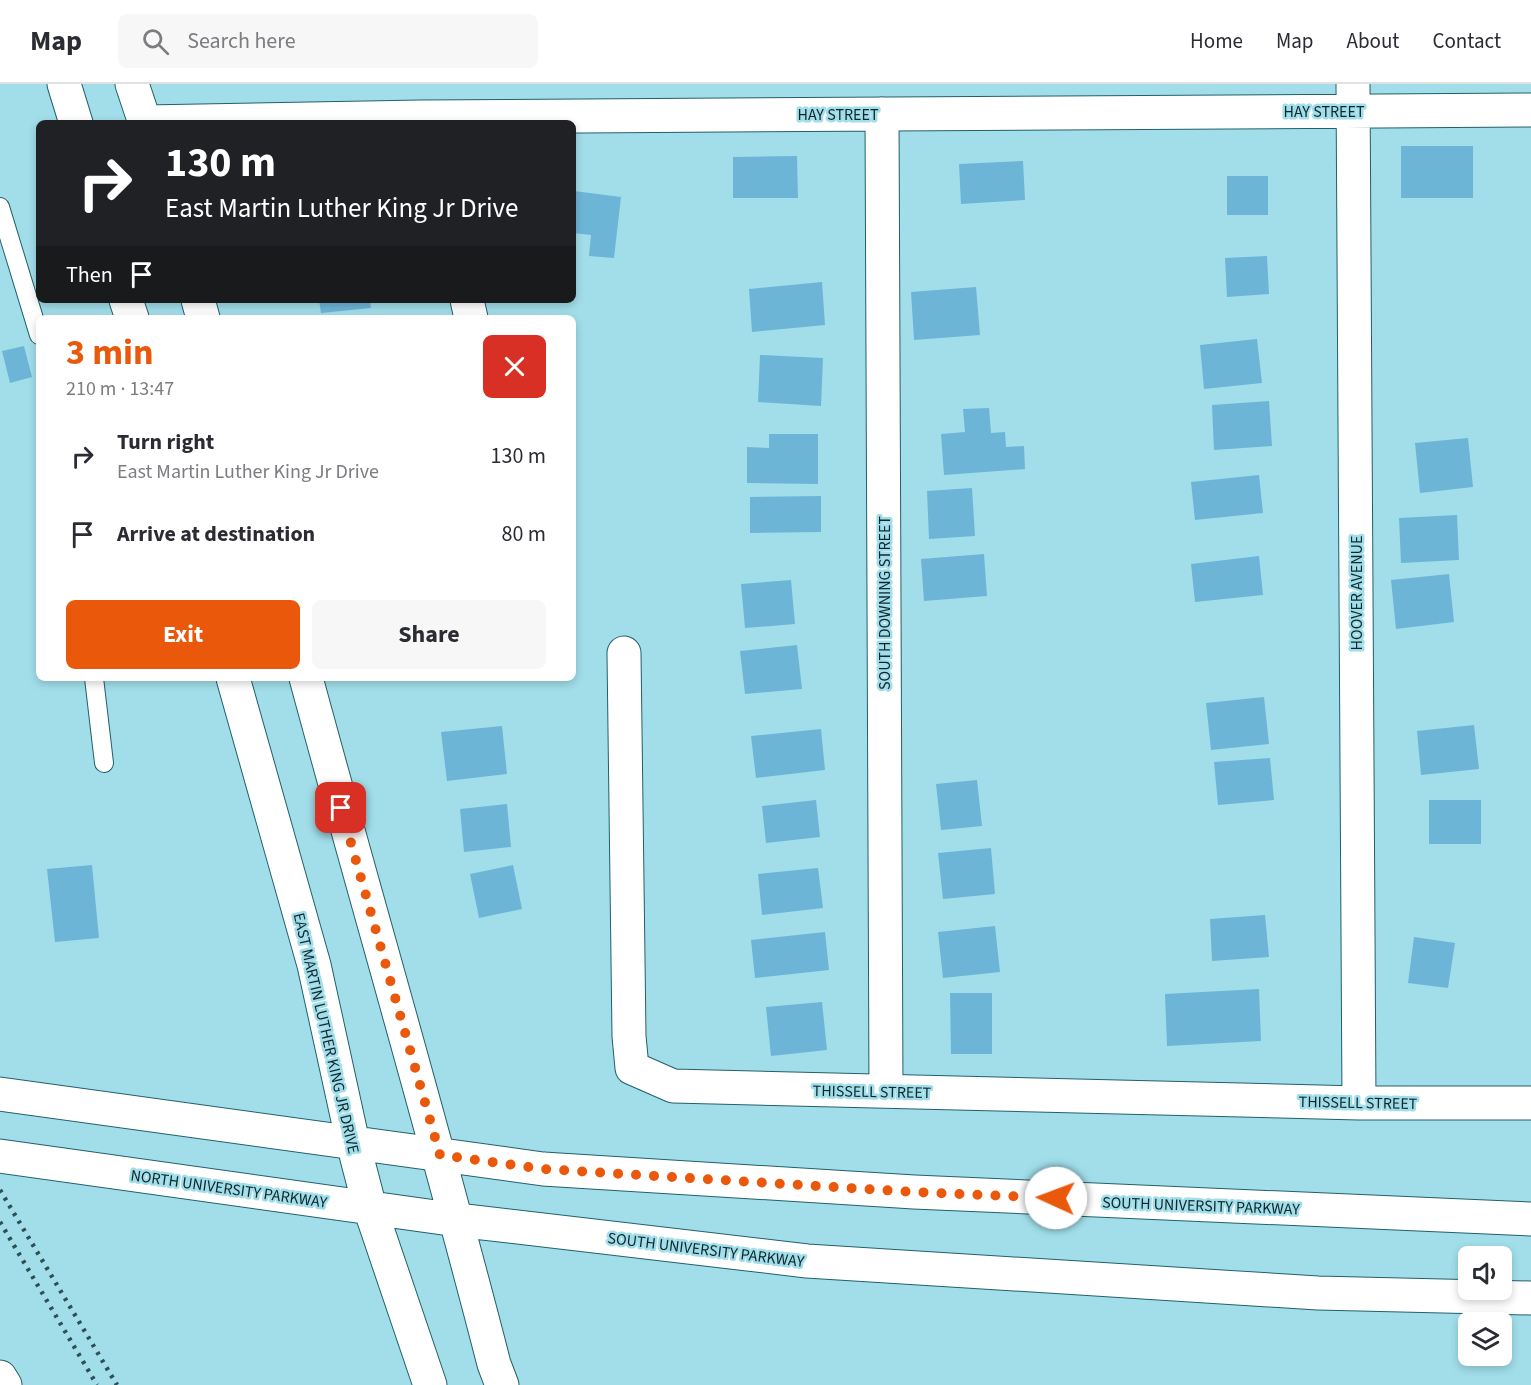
<!DOCTYPE html>
<meta charset="utf-8">
<style>
:root{--surface:#fff;--page:#f7f7f7;--text:#2b2b33;--muted:#7c7c81;--line:#e1e1e2;--accent:#ea580c}
body{margin:0;font-family:"Source Sans 3",sans-serif;background:var(--page);color:var(--text);height:100vh;display:flex;flex-direction:column;font-size:22px;white-space:nowrap}
*{box-sizing:border-box;margin:0}
p{font-size:20px;color:var(--muted)}
.icon{flex:none;width:33px;height:33px;fill:none;stroke:currentColor;stroke-width:2;stroke-linecap:round;stroke-linejoin:round}
.map{position:relative;flex:1;overflow:hidden}
.details{position:absolute;left:36px;top:231px;width:540px;height:366px;display:flex;flex-direction:column;background:var(--surface);border-radius:9px;box-shadow:0 3px 9px #0003}
.details>*{flex:none}
.hud{position:absolute;left:36px;top:36px;width:540px;height:183px;border-radius:9px;box-shadow:0 3px 9px #0003;background:#202124;color:#fff;overflow:hidden}
.buttons{position:absolute;left:1458px;top:1162px;display:grid;gap:12px}
.buttons a{display:grid;place-items:center;width:54px;height:54px;border-radius:9px;background:var(--surface);box-shadow:0 3px 9px #0003;font-size:30px}
.pin{position:absolute;display:grid;place-items:center;width:51px;height:51px;color:#fff;margin:-26px;border-radius:12px;box-shadow:0 3px 9px #0006}
.me{position:absolute;width:66px;margin:-33px;rotate:272deg;stroke-linejoin:round;filter:drop-shadow(0 0 4px #0008)}
.turn{display:flex;align-items:center;gap:21px;height:126px;padding:0 30px;font-size:27px}
.turn .icon{width:78px;height:78px;stroke-width:2.5}
.turn b{display:block;font-size:42px;line-height:51px}
.then{display:flex;align-items:center;height:57px;padding:0 30px;background:#0003;gap:12px;font-size:22px}
.round{display:grid;place-items:center;flex:none;width:63px;height:63px;border-radius:9px;background:var(--page)}
.summary{display:flex;align-items:center;justify-content:space-between;height:102px;padding:0 30px}
h1{font-size:36px;font-weight:700;line-height:45px;color:var(--accent)}
.action{display:flex;gap:12px;margin-top:auto;padding:12px 30px}
.action a{flex:1;height:69px;border-radius:9px;background:var(--accent);color:#fff;font-size:24px;font-weight:700;line-height:69px;text-align:center}
.action a+a{background:var(--page);color:var(--text)}
ul{padding:0;list-style:none}
li{display:flex;align-items:center;gap:18px;height:78px;padding:0 30px}
li div{flex:1}
li b{display:block;font-size:22px}
li em{font-style:normal}
header{display:flex;align-items:center;gap:36px;box-sizing:border-box;height:84px;padding:0 30px;background:var(--surface);border-bottom:2px solid var(--line)}
header strong{font-size:28px}
nav{display:flex;gap:33px;margin-inline-start:auto;font-size:21px}
.search{width:420px;height:54px;background:var(--page);display:flex;align-items:center;gap:15px;box-sizing:border-box;padding:0 21px;border-radius:9px;color:var(--muted);font-size:22px}
.map>svg:first-child{display:block}
.building{fill:#6db5d7}
.lines{fill:none;stroke-linecap:round;stroke-linejoin:round}
.service-casing{stroke:#22606a;stroke-width:20}
.minor-casing{stroke:#22606a;stroke-width:35}
.tertiary-casing{stroke:#22606a;stroke-width:35}
.secondary-casing{stroke:#22606a;stroke-width:35}
.service{stroke:#fff;stroke-width:18}
.minor{stroke:#fff;stroke-width:33}
.tertiary{stroke:#fff;stroke-width:33}
.secondary{stroke:#fff;stroke-width:33}
.rail{stroke:#2f4f55;stroke-width:4.5;stroke-dasharray:3 6;stroke-linecap:butt}
.route{stroke:#ea580c;stroke-width:10;stroke-dasharray:0 18}
.labels{text-anchor:middle;stroke-width:5;stroke-linejoin:round;paint-order:stroke}
.street-label{font-size:16px;fill:#0e272b;stroke:#a1deea}
</style>
<header>
<strong>Map</strong>
<div class="search"><svg class="icon" aria-label="search" viewBox="0 0 24 24"><circle cx="10" cy="10" r="6"/><path d="M15 15l6 6"/></svg>Search here</div>
<nav><a>Home</a><a>Map</a><a>About</a><a>Contact</a></nav>
</header>
<div class="map">
<svg width="1531" height="1301" viewBox="0 0 1531 1301">
<rect width="100%" height="100%" fill="#a1deea"/>
<path class="building" d="M1401,62H1473V114H1401Z
M797,72L798,114H733V73Z
M1023,77L1025,116L961,120L959,80Z
M1227,92H1268V131H1227Z
M574,107L621,113L614,174L589,172L591,151L573,149Z
M1267,172L1269,210L1227,213L1225,174Z
M822,198L825,241L752,248L749,205Z
M976,203L980,251L914,256L911,208Z
M319,216H370L371,224L321,229Z
M1257,255L1262,299L1204,305L1200,261Z
M24,262L32,293L10,299L2,267Z
M760,271L823,274L821,322L758,318Z
M1269,317L1272,362L1214,366L1212,321Z
M989,324L991,349L1005,348L1006,363L1024,362L1025,385L944,391L941,350L965,348L963,325Z
M769,350H818V400L747,399V363L769,364Z
M1468,354L1473,403L1420,409L1415,359Z
M1259,391L1263,429L1195,436L1191,398Z
M972,404L975,452L929,455L927,407Z
M821,412V448L750,449V413Z
M1457,431L1459,476L1401,479L1399,434Z
M984,470L987,512L924,517L921,475Z
M1259,472L1263,511L1195,518L1191,480Z
M1449,490L1454,538L1396,545L1391,496Z
M791,496L795,540L745,544L741,500Z
M797,561L802,605L745,610L740,567Z
M1264,613L1269,660L1211,666L1206,619Z
M1474,641L1479,685L1421,691L1417,647Z
M502,642L507,690L447,697L441,648Z
M821,645L825,686L756,694L751,652Z
M1270,674L1274,716L1218,721L1214,678Z
M977,696L982,742L941,746L936,700Z
M816,716L820,753L766,759L762,722Z
M1429,716H1481V760H1429Z
M507,720L511,763L464,768L460,725Z
M991,764L995,810L943,815L938,769Z
M92,781L99,854L55,858L47,785Z
M513,781L522,825L479,834L470,790Z
M818,784L823,824L762,831L758,790Z
M1265,831L1269,873L1212,877L1210,835Z
M995,842L1000,888L943,894L938,848Z
M825,848L829,886L755,894L751,856Z
M1414,853L1455,859L1448,904L1408,899Z
M1259,905L1261,957L1167,962L1165,910Z
M950,909H992V970H951Z
M822,918L827,966L771,972L766,923Z"/>
<g class="lines">
<g class="service-casing">
<path id="service" d="M0,123L39,251
M94,594L104,679"/>
</g>
<g class="minor-casing">
<path id="minor" d="M1353,0L1359,1019
M882,30L886,1007
M145,38L421,33L1531,26
M467,216L471,234
M624,569L629,952L632,984L673,1002L1359,1019H1531"/>
</g>
<g class="tertiary-casing">
<path id="tertiary" d="M0,1293L5,1301"/>
</g>
<g class="secondary-casing">
<path id="secondary" d="M64,0L76,39
M132,0L145,39
M126,216L132,234
M198,216L203,234
M233,594L314,881L353,1059L370,1124L430,1301
M306,594C368,823 435,1050 494,1280L502,1301
M0,1010L543,1085L914,1108L1531,1135
M0,1072L457,1136L807,1177L1318,1209L1531,1214"/>
</g>
<use href="#service" class="service"/>
<use href="#minor" class="minor"/>
<use href="#tertiary" class="tertiary"/>
<use href="#secondary" class="secondary"/>
<path class="rail" d="M0,1106L117,1301
M0,1138L97,1301"/>
</g>
<g class="lines">
<path class="route" d="M341,724L440,1071L543,1085L914,1108L1056,1114"/>
</g>
<g class="labels">
<g class="street-label">
<text x="1324" y="33">HAY STREET</text>
<text x="838" y="36">HAY STREET</text>
<text transform="translate(1356 509) rotate(-90)" y="6">HOOVER AVENUE</text>
<text transform="translate(884 519) rotate(-90)" y="6">SOUTH DOWNING STREET</text>
<text transform="translate(327 949) rotate(77)" y="6">EAST MARTIN LUTHER KING JR DRIVE</text>
<text transform="translate(872 1007) rotate(1)" y="6">THISSELL STREET</text>
<text transform="translate(1358 1018) rotate(1)" y="6">THISSELL STREET</text>
<text transform="translate(229 1104) rotate(8)" y="6">NORTH UNIVERSITY PARKWAY</text>
<text transform="translate(1201 1121) rotate(2)" y="6">SOUTH UNIVERSITY PARKWAY</text>
<text transform="translate(706 1165) rotate(7)" y="6">SOUTH UNIVERSITY PARKWAY</text>
</g>
</g>
</svg>
<div class="buttons">
<a><svg class="icon" aria-label="sound" viewBox="0 0 24 24"><path d="M4 9h4l5-4v14l-5-4H4zM17 9q2 3 0 6"/></svg></a>
<a><svg class="icon" aria-label="layers" viewBox="0 0 24 24"><path d="M12 4l9 5-9 5-9-5zM3 14l9 5 9-5"/></svg></a>
</div>
<div class="pin" style="left:341px;top:724px;background:#d93025"><svg class="icon" aria-label="arrive" viewBox="0 0 24 24"><path d="M6 21V4h12l-3 4 3 4H6"/></svg></div>
<svg class="me" style="left:1056px;top:1114px" viewBox="-20 -20 40 40"><circle r="19" fill="#fff"/><path d="M0-13L10 11 0 6-10 11z" fill="#ea580c"/></svg>
<div class="hud">
<div class="turn"><svg class="icon" aria-label="right" viewBox="0 0 24 24"><path d="M7 20v-9h11M14 6l5 5-5 5"/></svg><div><b>130 m</b>East Martin Luther King Jr Drive</div></div>
<div class="then">Then<svg class="icon" aria-label="arrive" viewBox="0 0 24 24"><path d="M6 21V4h12l-3 4 3 4H6"/></svg></div>
</div>
<section class="details">
<div class="summary"><div><h1>3 min</h1><p>210 m · 13:47</p></div><a class="round" style="background:#d93025;color:#fff"><svg class="icon" aria-label="close" viewBox="0 0 24 24"><path d="M6 6l12 12M18 6L6 18"/></svg></a></div>
<ul>
<li><svg class="icon" aria-label="right" viewBox="0 0 24 24"><path d="M7 20v-9h11M14 6l5 5-5 5"/></svg><div><b>Turn right</b><p>East Martin Luther King Jr Drive</p></div><em>130 m</em></li>
<li><svg class="icon" aria-label="arrive" viewBox="0 0 24 24"><path d="M6 21V4h12l-3 4 3 4H6"/></svg><div><b>Arrive at destination</b></div><em>80 m</em></li>
</ul>
<div class="action"><a>Exit</a><a>Share</a></div>
</section>
</div>
